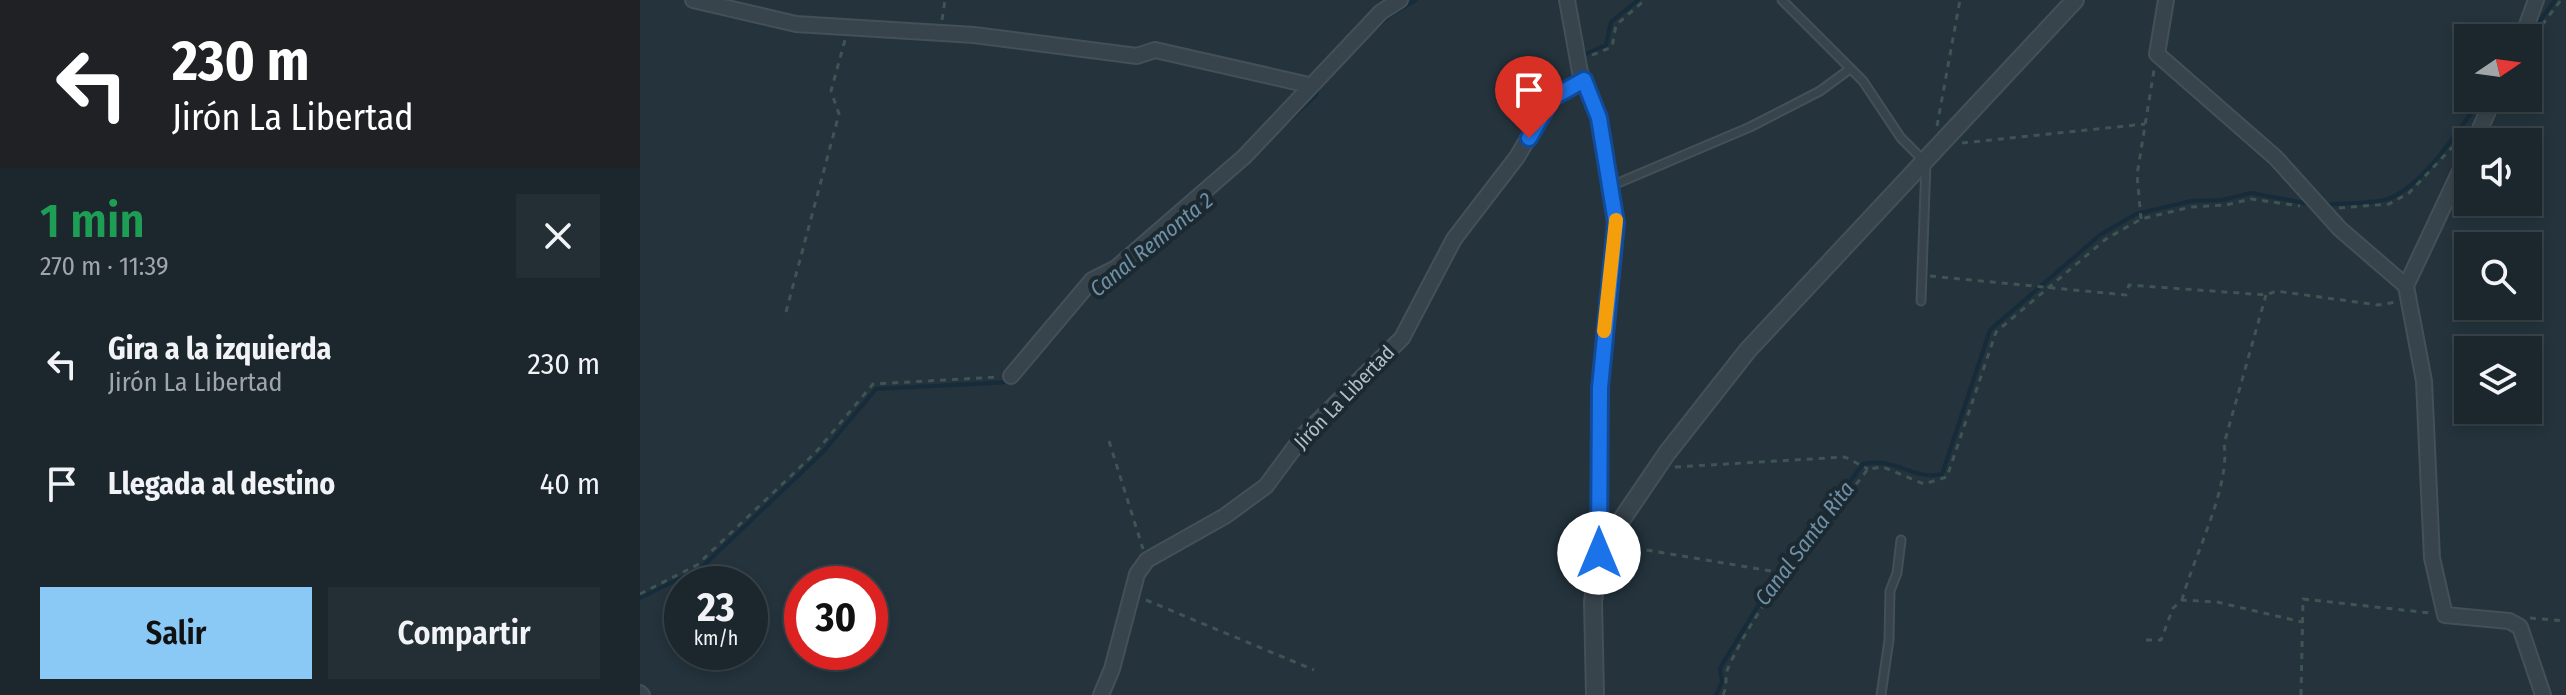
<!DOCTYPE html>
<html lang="es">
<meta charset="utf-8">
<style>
:root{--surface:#1b262d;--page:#242e35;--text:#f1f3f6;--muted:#a0a5aa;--line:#394349;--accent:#8ac8f5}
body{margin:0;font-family:"Fira Sans Condensed",sans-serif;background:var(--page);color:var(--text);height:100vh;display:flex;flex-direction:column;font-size:30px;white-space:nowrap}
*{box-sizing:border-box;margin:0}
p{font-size:26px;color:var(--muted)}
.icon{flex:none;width:44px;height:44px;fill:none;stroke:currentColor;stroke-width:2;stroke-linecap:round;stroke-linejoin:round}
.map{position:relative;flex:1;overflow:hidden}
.sheet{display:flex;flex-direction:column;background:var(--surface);width:640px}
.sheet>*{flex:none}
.guide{background:#202124;color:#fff;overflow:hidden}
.needle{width:52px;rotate:77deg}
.tools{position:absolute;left:1814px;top:24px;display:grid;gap:16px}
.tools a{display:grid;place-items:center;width:88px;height:88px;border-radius:0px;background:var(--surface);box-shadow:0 4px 12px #0003,0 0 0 2px var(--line);font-size:40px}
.speed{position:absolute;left:24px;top:566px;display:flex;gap:16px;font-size:40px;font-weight:700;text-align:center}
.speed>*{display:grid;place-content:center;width:104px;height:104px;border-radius:50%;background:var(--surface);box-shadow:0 4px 12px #0003,0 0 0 2px var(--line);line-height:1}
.speed small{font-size:20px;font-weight:400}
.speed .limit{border:12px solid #d22;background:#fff;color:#111}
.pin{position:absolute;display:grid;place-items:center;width:68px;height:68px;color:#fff;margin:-82px -34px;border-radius:50% 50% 50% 0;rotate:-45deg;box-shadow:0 0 8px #0007}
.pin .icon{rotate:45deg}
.me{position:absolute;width:88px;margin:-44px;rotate:0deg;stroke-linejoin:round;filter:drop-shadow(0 0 6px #0008)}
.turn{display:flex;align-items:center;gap:28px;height:168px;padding:0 40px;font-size:36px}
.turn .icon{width:104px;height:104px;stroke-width:2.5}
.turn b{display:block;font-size:56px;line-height:68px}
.round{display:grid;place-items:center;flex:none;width:84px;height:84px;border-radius:0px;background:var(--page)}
.overview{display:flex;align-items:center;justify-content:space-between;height:136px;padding:0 40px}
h1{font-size:48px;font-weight:600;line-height:60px;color:#1e9e55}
.cta{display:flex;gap:16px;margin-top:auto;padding:16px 40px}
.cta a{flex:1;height:92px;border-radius:0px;background:var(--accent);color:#111;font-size:32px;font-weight:600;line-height:92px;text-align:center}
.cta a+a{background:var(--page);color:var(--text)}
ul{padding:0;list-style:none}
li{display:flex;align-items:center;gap:24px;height:120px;padding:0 40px}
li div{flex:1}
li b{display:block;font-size:30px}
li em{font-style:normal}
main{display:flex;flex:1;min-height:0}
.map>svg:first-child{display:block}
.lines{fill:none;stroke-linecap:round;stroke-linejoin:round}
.stream{stroke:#172c3a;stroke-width:4}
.service-casing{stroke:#445058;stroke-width:11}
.minor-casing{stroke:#445058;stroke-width:18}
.tertiary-casing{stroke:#445058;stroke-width:20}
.path{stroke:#3f5553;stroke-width:3;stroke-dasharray:6 6;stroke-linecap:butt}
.service{stroke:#38444c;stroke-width:7}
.minor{stroke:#38444c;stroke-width:14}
.tertiary{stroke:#38444c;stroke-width:16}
.route-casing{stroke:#114b97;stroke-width:20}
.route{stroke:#1a73e8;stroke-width:14}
.slow{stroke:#f59e0b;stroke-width:14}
.labels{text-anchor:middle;stroke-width:8;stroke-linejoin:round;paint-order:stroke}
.street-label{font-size:20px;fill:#b3bfc8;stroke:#1d2931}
.water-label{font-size:22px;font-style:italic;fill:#6d90a6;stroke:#1d2931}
</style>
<main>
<section class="sheet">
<div class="guide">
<div class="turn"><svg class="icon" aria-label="left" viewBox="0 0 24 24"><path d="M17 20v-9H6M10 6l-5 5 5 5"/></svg><div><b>230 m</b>Jirón La Libertad</div></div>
</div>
<div class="overview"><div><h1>1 min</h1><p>270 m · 11:39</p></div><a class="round"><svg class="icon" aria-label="close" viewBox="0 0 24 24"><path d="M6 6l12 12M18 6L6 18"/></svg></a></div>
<ul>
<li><svg class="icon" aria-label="left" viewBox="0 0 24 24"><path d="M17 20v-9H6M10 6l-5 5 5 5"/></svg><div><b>Gira a la izquierda</b><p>Jirón La Libertad</p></div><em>230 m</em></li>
<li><svg class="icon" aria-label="arrive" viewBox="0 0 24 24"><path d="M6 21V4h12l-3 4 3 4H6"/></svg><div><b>Llegada al destino</b></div><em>40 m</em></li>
</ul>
<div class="cta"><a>Salir</a><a>Compartir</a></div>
</section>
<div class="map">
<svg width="1926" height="695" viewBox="0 0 1926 695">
<rect width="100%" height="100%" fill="#24333c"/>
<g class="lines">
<path class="stream" d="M1891,33L1915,0
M724,39L750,15L776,0
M941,56L966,45L971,22L998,0
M646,123L676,95L679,85
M559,205L623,146
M1683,205C1703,203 1725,204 1744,200C1780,192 1821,126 1842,98
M0,598L61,568L183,452L236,389L370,382
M1076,695L1082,682L1080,668L1116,609L1223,464C1253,456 1274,481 1302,474L1350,330L1460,235L1496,214L1551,201L1582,200L1611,193L1670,204"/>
<g class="service-casing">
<path id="service" d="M1142,0L1223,81L1261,138L1286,163L1281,301
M971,186L1110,127L1180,91L1210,69
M1241,695L1249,640L1250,591L1257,573L1261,540"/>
</g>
<g class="minor-casing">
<path id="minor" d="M53,0L156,24L334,35L497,56L515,50L669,85
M927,0L940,72L959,118L976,223L960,388L959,553
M1526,0L1517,54L1636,158L1700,229L1766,286
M1882,38L1896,0
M1834,142L1854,98
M1828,154L1766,286L1784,381L1792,558L1805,615L1869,621L1880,627L1903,695
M371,376L452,280L476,268L605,156L741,12L760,0
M0,693L2,695
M461,695L472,669L497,574L507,560L585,516L626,486L663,436L762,338L814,239L877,157L912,98L944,80"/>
</g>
<g class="tertiary-casing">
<path id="tertiary" d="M955,695L953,602L959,553L1027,453L1108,350L1435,0"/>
</g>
<path class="path" d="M302,20L305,0
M1902,25L1921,0
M952,55L972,47L976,25L1005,0
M1297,126L1320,0
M1322,143L1505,124
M1699,208L1749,204L1769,193L1821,138
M1501,219L1497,175L1514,70
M1290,276L1486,295L1489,285L1626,295L1636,291L1738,305L1757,302
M146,312L199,114L191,91L205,40
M469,441L503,549
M1035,467L1205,457L1228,469
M983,546L1148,574
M0,594L57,565L175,453L233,384L359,377
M506,600L674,670
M1542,600C1553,558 1591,486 1584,444L1626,295
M1890,618L1926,621
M1506,640H1521L1533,608L1542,600L1577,602L1662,622
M1083,695C1088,685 1084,675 1089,666C1122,594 1181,531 1228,469L1243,467L1284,484L1307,477L1356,332L1466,239L1501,219L1551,207L1586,205L1611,199L1660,206
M1661,695L1663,599L1790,613"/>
<use href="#service" class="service"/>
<use href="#minor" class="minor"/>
<use href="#tertiary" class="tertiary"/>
</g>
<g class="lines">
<g class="route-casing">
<path id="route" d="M889,138L912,98L944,80L959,118L976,223L960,388L959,553"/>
</g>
<use href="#route" class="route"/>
<path class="slow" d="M964,331L976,220"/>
</g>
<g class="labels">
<g class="street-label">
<text transform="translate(704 397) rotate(-46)" y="7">Jirón La Libertad</text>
</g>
<g class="water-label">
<text transform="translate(511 244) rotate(-39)" y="8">Canal Remonta 2</text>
<text transform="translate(1164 543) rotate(-53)" y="8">Canal Santa Rita</text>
</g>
</g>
</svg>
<div class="tools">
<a><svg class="needle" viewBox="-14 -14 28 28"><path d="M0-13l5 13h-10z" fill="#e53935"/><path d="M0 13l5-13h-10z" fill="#a0a5aa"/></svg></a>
<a><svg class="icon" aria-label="sound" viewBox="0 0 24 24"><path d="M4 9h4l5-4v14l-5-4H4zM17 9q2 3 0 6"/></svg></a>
<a><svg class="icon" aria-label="search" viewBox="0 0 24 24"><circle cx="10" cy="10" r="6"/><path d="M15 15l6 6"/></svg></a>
<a><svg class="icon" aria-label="layers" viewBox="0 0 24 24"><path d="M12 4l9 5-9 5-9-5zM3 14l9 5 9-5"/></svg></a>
</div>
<div class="speed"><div>23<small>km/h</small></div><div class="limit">30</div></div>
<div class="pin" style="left:889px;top:138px;background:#d93025"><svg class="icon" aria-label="arrive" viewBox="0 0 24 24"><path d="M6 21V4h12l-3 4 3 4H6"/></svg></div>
<svg class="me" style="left:959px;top:553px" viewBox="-20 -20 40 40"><circle r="19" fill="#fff"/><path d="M0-13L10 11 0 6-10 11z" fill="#1a73e8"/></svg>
</div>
</main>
